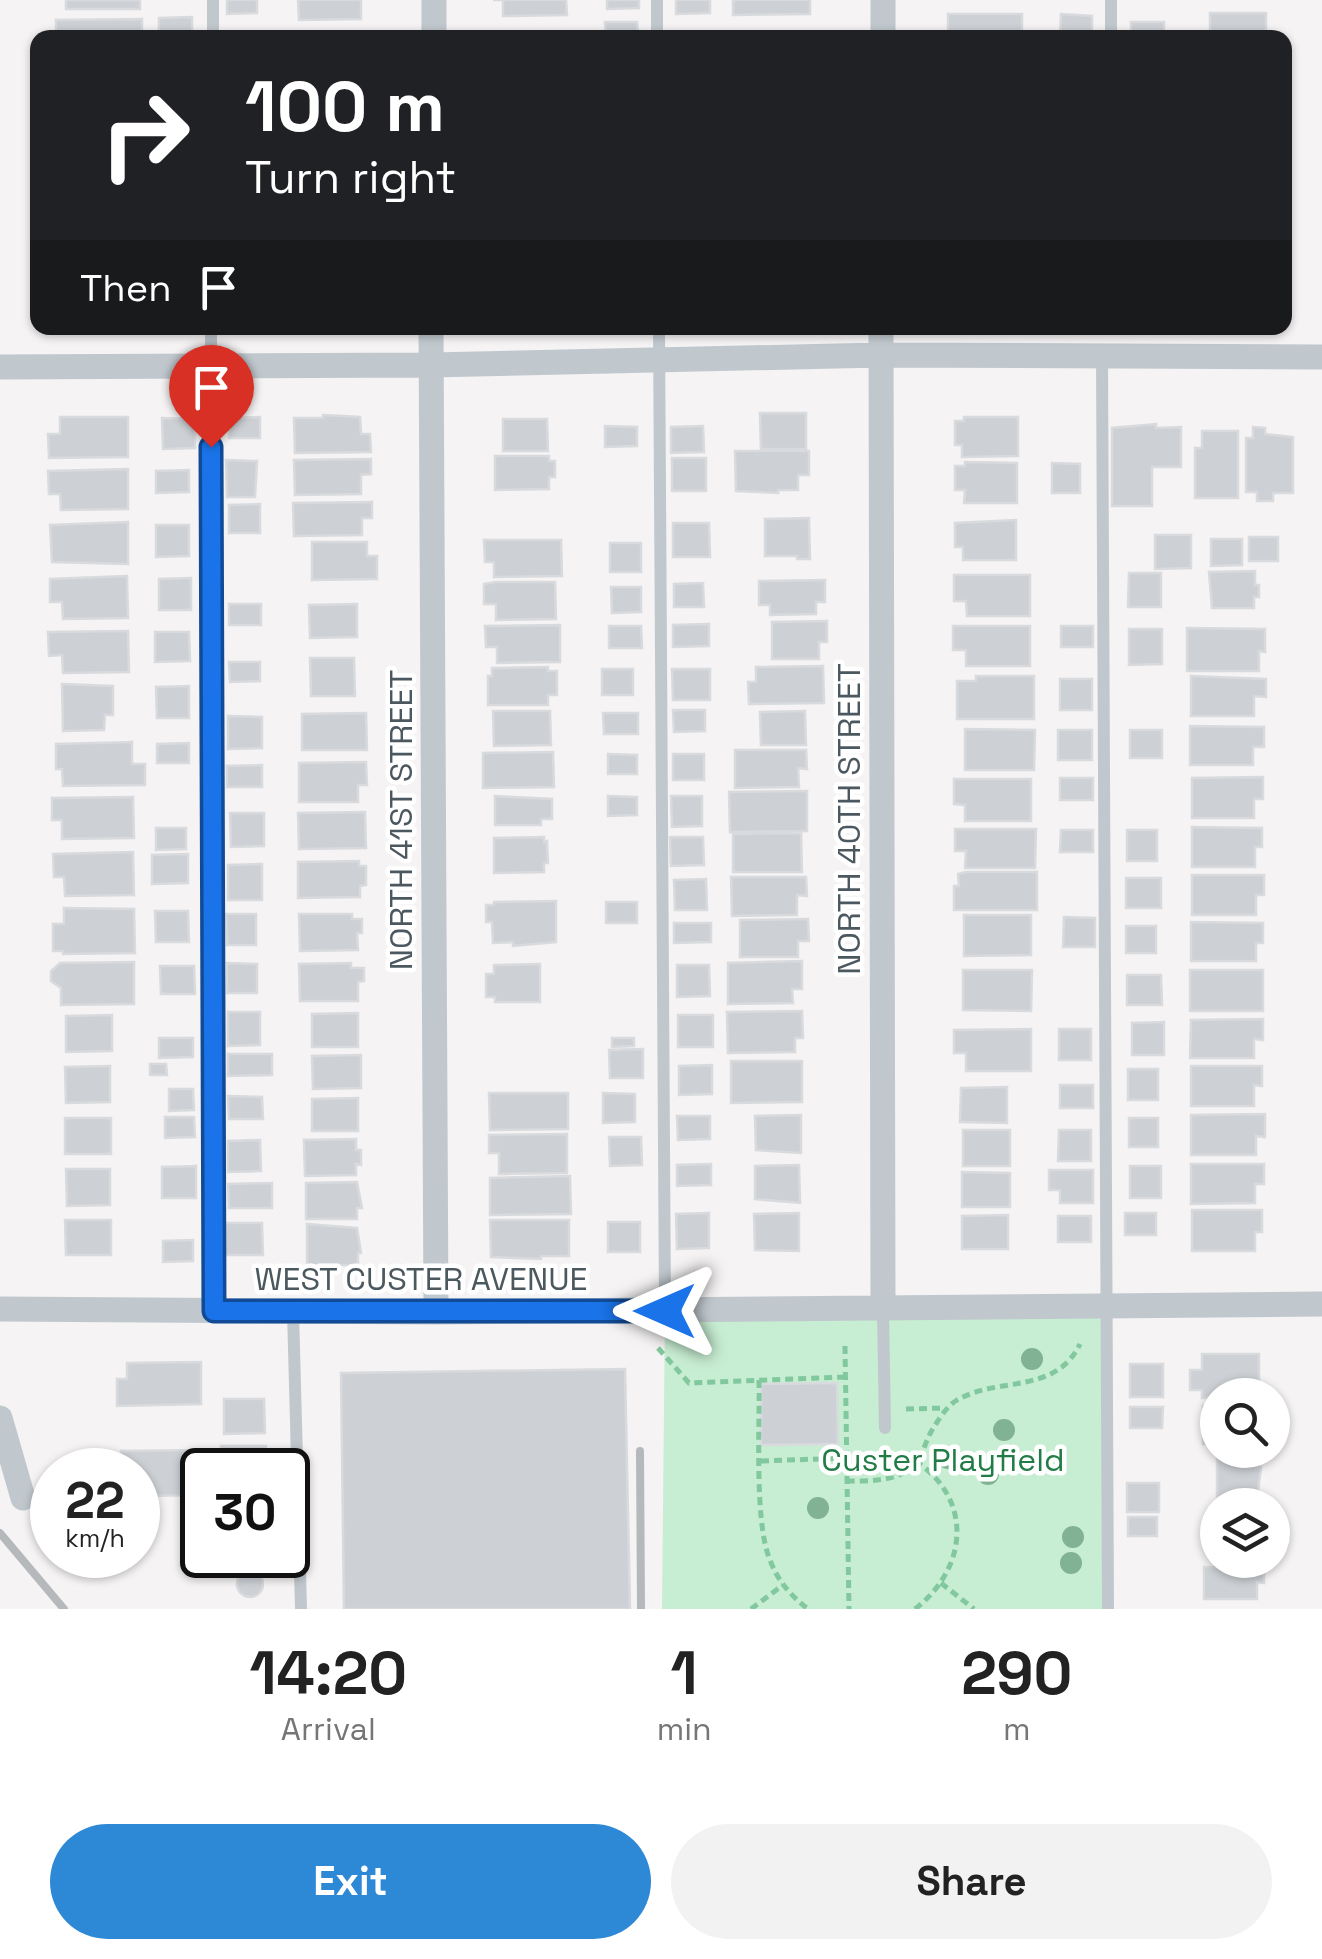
<!DOCTYPE html>
<style>
:root{--surface:#fff;--page:#f2f2f2;--text:#222;--muted:#767676;--accent:#2d88d5}
body{margin:0;font-family:"Space Grotesk",sans-serif;background:var(--page);color:var(--text);height:100vh;display:flex;flex-direction:column;font-size:38px;white-space:nowrap}
*{box-sizing:border-box;margin:0}
p{font-size:32px;color:var(--muted)}
.icon{flex:none;width:55px;height:55px;fill:none;stroke:currentColor;stroke-width:2;stroke-linecap:round;stroke-linejoin:round}
.map{position:relative;height:1609px;overflow:hidden}
.sheet{display:flex;flex-direction:column;background:var(--surface);flex:1}
.sheet>*{flex:none}
.top-card{position:absolute;left:30px;top:30px;width:1262px;height:305px;border-radius:20px;box-shadow:0 2px 8px #0004;background:#202124;color:#fff;overflow:hidden}
.controls{position:absolute;left:1200px;top:1378px;display:grid;gap:20px}
.controls a{display:grid;place-items:center;width:90px;height:90px;border-radius:50%;background:var(--surface);box-shadow:0 2px 8px #0004;font-size:50px}
.speed{position:absolute;left:30px;top:1448px;display:flex;gap:20px;font-size:50px;font-weight:700;text-align:center}
.speed>*{display:grid;place-content:center;width:130px;height:130px;border-radius:50%;background:var(--surface);box-shadow:0 2px 8px #0004;line-height:1}
.speed small{font-size:25px;font-weight:400}
.speed .limit{border:5px solid #111;border-radius:15px;background:#fff;color:#111}
.pin{position:absolute;display:grid;place-items:center;width:85px;height:85px;color:#fff;margin:-102px -42px;border-radius:50% 50% 50% 0;rotate:-45deg;box-shadow:0 0 10px #0007}
.pin .icon{rotate:45deg}
.me{position:absolute;width:110px;margin:-55px;rotate:270deg;stroke-linejoin:round;filter:drop-shadow(0 0 8px #0008)}
.turn{display:flex;align-items:center;gap:35px;height:210px;padding:0 50px;font-size:45px}
.turn .icon{width:130px;height:130px;stroke-width:2.5}
.turn b{display:block;font-size:70px;line-height:85px}
.then{display:flex;align-items:center;height:95px;padding:0 50px;background:#0003;gap:20px;font-size:38px}
.eta{display:flex;justify-content:space-evenly;align-items:center;height:170px;text-align:center}
.eta b{font-size:60px;font-weight:600;line-height:70px}
.cta{display:flex;gap:20px;margin-top:auto;padding:20px 50px}
.cta a{flex:1;height:115px;border-radius:60px;background:var(--accent);color:#fff;font-size:40px;font-weight:600;line-height:115px;text-align:center}
.cta a+a{background:var(--page);color:var(--text)}
.map>svg:first-child{display:block}
.green{fill:#c7edd2}
.building{fill:#cdd1d5;stroke:#d8dadd;stroke-width:2.5}
.lines{fill:none;stroke-linecap:round;stroke-linejoin:round}
.path{stroke:#82c89e;stroke-width:5;stroke-dasharray:8 5;stroke-linecap:butt}
.lane{stroke:#c0c8ce;stroke-width:12}
.street{stroke:#c0c8ce;stroke-width:25}
.rail{stroke:#b6b9bc;stroke-width:8}
.tree{fill:#80b293}
.route-casing{stroke:#114b97;stroke-width:25}
.route{stroke:#1a73e8;stroke-width:18}
.labels{text-anchor:middle;stroke-width:9;stroke-linejoin:round;paint-order:stroke}
.street-label{font-size:32px;fill:#4c585f;stroke:#fff}
.park-label{font-size:32px;fill:#217c45;stroke:#fff}
</style>
<div class="map">
<svg width="1322" height="1609" viewBox="0 0 1322 1609">
<rect width="100%" height="100%" fill="#f5f3f3"/>
<path class="green" d="M1108,1307V1609H662L665,1311Z"/>
<path class="building" d="M66,0H140V9H66Z
M227,0H257V13L227,14Z
M298,0H361V19L299,20Z
M493,0H566L567,15L503,16V0Z
M607,0H639V8L607,9Z
M676,0H710V13L676,14Z
M733,0H810V14L733,15Z
M1210,13H1266V31L1271,32V38H1210Z
M948,14H1022V38H948Z
M1061,14L1092,16V38H1060Z
M192,17V38H159V18Z
M142,19V38H56V20Z
M605,22H637L638,38H606Z
M1131,22H1164V38H1131Z
M760,413H806V449H761Z
M323,415L360,417L361,434H370L371,452L295,453L294,418H323Z
M60,417H128V457L49,458L48,434H60Z
M260,417V438H229V418Z
M964,417H1018V456L962,457V445H955V421H964Z
M162,418L195,419V448L163,449Z
M503,419H547L548,451H503Z
M1156,424V428L1181,427V467H1152V506H1112V428Z
M605,426L637,427V446L605,447Z
M703,426L704,452L671,453V427Z
M1253,427L1265,428V434L1293,437V493H1273V501H1257V492H1246V438H1253Z
M1202,431H1238V498H1195V448H1202Z
M735,451H809V475H798V490H778V493L736,491Z
M495,456H549V461H555V477H549V489L495,490Z
M672,458H706V491H672Z
M371,459V474L361,475V494L295,495L294,460Z
M226,460L257,461L255,497H227Z
M965,462L1017,463V503H964L965,490H955V466H965Z
M1052,463L1080,464V493H1052Z
M128,469V509L61,510L60,494H49L48,471Z
M189,470V492L156,493V471Z
M372,502V518H362V535L294,536L293,503Z
M260,504V533H229V505Z
M809,518L810,559H797V556H765V519Z
M1016,520V560H963V547H955V523Z
M128,522V564L52,562L50,525Z
M673,523H709L710,557H673Z
M156,525H189V556L156,557Z
M1155,535H1191V568L1155,569Z
M1249,537H1278V561H1249Z
M1211,539H1242V565L1211,566Z
M484,540H561L562,576L494,577V562H485Z
M312,542H367V556H377V579L312,580Z
M610,543H641V572H610Z
M1255,571V585H1259V597H1254V608H1212L1209,572Z
M1129,573H1161V607H1128Z
M954,575H1030V616H967L966,601H954Z
M127,576L128,618L63,619L62,602H50V579Z
M191,578V610H159V579Z
M825,580V602H816V614L770,615V605H759V581Z
M496,582H555L556,619L496,620V604H484V584Z
M703,583L704,607H674V584Z
M611,587H641V612L612,613Z
M229,604H261V625H229Z
M357,604V637L310,638L309,605Z
M827,621V642H819V659H772V622Z
M709,624V646L673,647V625Z
M560,625V662L497,663V647H486L485,626Z
M609,626H641L642,648H609Z
M953,626H1030V666H966V650H953Z
M1061,626H1093V647H1061Z
M1187,628L1265,629V652L1259,651V671H1187Z
M1129,629H1162V664L1129,665Z
M128,631L129,672L63,673L62,655L49,656L48,632Z
M155,632H189L190,661L155,662Z
M310,658H354L355,696H311Z
M229,662H260V681L230,682Z
M823,666L824,703L749,704L748,682H756V667Z
M548,667V671H557V695H548V705H488V676H492V668Z
M602,669H633V695H602Z
M672,669H710V700H673Z
M976,676H1034V719H957V681H976Z
M1191,676L1266,679V697L1254,696V716H1191Z
M1060,679H1092V710H1060Z
M62,684L113,686V715H105L104,730L63,731Z
M189,686V718H157L156,687Z
M673,710H705V731L674,732Z
M493,711H550L551,745L494,746Z
M805,711L806,745H761L760,712Z
M366,713L367,750H302V714Z
M603,713H638V734H604Z
M228,716L262,717V748L228,749Z
M1190,726L1264,727V747H1253V765H1190Z
M965,729L1035,730L1034,770H965Z
M1058,730H1092V760H1058Z
M1130,730H1162V758H1130Z
M132,742V764H145V785L63,786L62,769H56V744Z
M189,743V763H157V744Z
M735,750H806L807,769L798,768L799,787L735,788Z
M553,752L554,787L483,788V753Z
M608,754L637,755V774H608Z
M673,754H704V780H673Z
M366,762L367,785H358V802H299V763Z
M262,765V787H227V766Z
M1263,777V799H1254V818H1192V778Z
M1060,778H1093V800H1060Z
M954,779H1031V821H965V805L954,804Z
M807,791V831L730,832L729,792Z
M495,796L552,799V819H541V825H495Z
M608,796L637,797V815L608,816Z
M671,796H702V826L672,827Z
M133,797L134,838L62,839V820H52V798Z
M365,812L366,848L299,849L298,813Z
M230,813H264V846L231,847Z
M1192,827L1262,828V847H1255V867H1192Z
M156,828H186V849L156,850Z
M955,829H1036L1035,868H965L966,851H955Z
M1061,830H1093V852H1060Z
M1127,830H1157V861H1127Z
M801,833L802,872H733V834Z
M544,837V842L547,841L548,863H544V872L494,873V838Z
M670,837H703L704,865L671,866Z
M133,852L134,895L65,896L64,877H54L53,854Z
M188,854V883L152,884V855Z
M359,861V866H366V885L360,886V897L298,898V862Z
M262,864V900H228V865Z
M966,872H1037V910H954V886H959L958,874Z
M1192,875H1264V895H1256V915H1192Z
M731,877H806L807,896L797,895V915L732,916Z
M1126,878H1161V908H1126Z
M706,879L707,910H675L674,880Z
M556,901V942L513,946V942L493,943L492,922H486V905H494V902Z
M606,902H637V923H606Z
M64,908L134,909L135,953L63,954V951H53V924H64Z
M155,911H188L189,942H156Z
M226,914H256V945H227Z
M299,914H352V919H362V933H357L358,950L300,951Z
M964,915H1031V955L964,956Z
M1064,917L1095,918V947H1063Z
M808,919L809,941H798V957H740V920Z
M1191,922L1263,923V943H1256V961H1191Z
M674,923H711V942L674,943Z
M1126,926H1156V953H1126Z
M802,961V989H792L793,1003L728,1004V963Z
M134,962V1004L61,1005V988L51,981V971L60,963Z
M227,963L257,964V993H227Z
M351,963V968H364V981L358,982V1001H300L299,964Z
M540,964V1002H495V997H486V974H494V965Z
M677,965H709L710,996L677,997Z
M160,966H194L195,994H161Z
M963,970H1032L1031,1011L963,1010Z
M1190,970H1263V1011H1190Z
M1127,975H1161L1162,1005H1127Z
M802,1011L803,1038H795V1052L728,1053L727,1012Z
M228,1012H260V1045L228,1046Z
M358,1013V1047H312V1014Z
M112,1015V1051L66,1052V1016Z
M678,1015H713V1047H678Z
M1263,1019V1040L1254,1039V1058H1190L1191,1020Z
M1164,1022V1055H1132V1023Z
M1031,1029V1071H966V1053H954V1030Z
M1059,1029H1091V1060H1059Z
M159,1038H193V1057L159,1058Z
M612,1038H634V1046L612,1047Z
M643,1049V1078H610L609,1050Z
M228,1054H272V1075L228,1076Z
M361,1055V1088L313,1089L312,1056Z
M731,1061H802V1102L731,1103Z
M150,1064H166L167,1075H150Z
M712,1065V1094L679,1095V1066Z
M110,1066V1102L66,1103L65,1067Z
M1191,1066H1262V1086L1254,1085V1106H1191Z
M1128,1069H1158V1100H1128Z
M1060,1085H1093V1108H1060Z
M1007,1087V1123L960,1122L961,1088Z
M169,1089H193L194,1110L169,1111Z
M489,1093H568V1129L490,1130Z
M603,1093L635,1094V1122L603,1123Z
M228,1096L262,1097L263,1119H229Z
M358,1098V1131H312V1099Z
M1265,1114V1137L1256,1136V1155H1191V1115Z
M801,1115V1153L756,1150L755,1116Z
M677,1116H710V1139L678,1140Z
M165,1117H194L195,1137L165,1138Z
M65,1118H111V1154H65Z
M1129,1118H1158V1147H1129Z
M963,1130H1010V1166H963Z
M1059,1130H1091V1161H1058Z
M567,1134V1173L499,1174V1153H489V1135Z
M609,1137H641L642,1165L610,1166Z
M356,1139V1150H361V1165L356,1164V1175L305,1176L304,1140Z
M260,1140L261,1171L228,1172V1141Z
M711,1164V1185L677,1186V1165Z
M1191,1164H1264V1184H1255V1203L1191,1204Z
M799,1165L800,1203L755,1199V1166Z
M196,1166V1198H162V1167Z
M1130,1166H1161V1198H1130Z
M66,1169H110V1205L67,1206Z
M1049,1170H1093V1203H1060V1190H1049Z
M962,1172L1010,1173V1207H962Z
M570,1176L571,1214L490,1215V1178Z
M357,1182L362,1208H357V1219H306V1183Z
M272,1183V1208H229L228,1184Z
M1192,1210H1262V1232H1255V1251H1192Z
M709,1213V1248L677,1249L676,1214Z
M799,1213V1251L755,1250L754,1214Z
M1125,1213H1156V1235H1125Z
M1008,1215V1249H962V1216Z
M1058,1216H1091V1242H1058Z
M65,1220H111V1255H66Z
M490,1220H569V1256H541V1259L491,1257Z
M608,1222H640V1252H608Z
M225,1223H262L263,1255H225Z
M307,1224L357,1228L361,1253H358V1265H307Z
M193,1240V1261L163,1262V1241Z
M1202,1354H1259V1380L1252,1381L1253,1395L1202,1398V1390H1190V1370H1202Z
M201,1362V1404L117,1406V1379H127V1363Z
M1130,1364H1163V1397H1130Z
M625,1369L630,1609H344L341,1373Z
M837,1383L838,1444L761,1445V1384Z
M224,1399H264L265,1433L224,1434Z
M1203,1406H1218V1444H1203Z
M1130,1407H1163L1162,1428H1130Z
M221,1446H266V1470H208L207,1450H221Z
M204,1450L202,1495L138,1496V1470H122L121,1451Z
M1217,1453L1256,1454V1467H1261L1257,1498H1217Z
M1127,1483H1159V1512H1127Z
M1128,1517H1157V1536H1128Z
M1204,1567L1264,1568V1583L1257,1582V1599H1204Z
M237 1584a13 13 0 1 1 26 0a13 13 0 1 1-26 0Z"/>
<g class="lines">
<path class="path" d="M845,1346L849,1609
M658,1348L689,1383L845,1377
M759,1380C760,1426 754,1522 770,1560C778,1581 790,1595 808,1609
M906,1409L945,1408
M761,1461L847,1458
M847,1481C871,1481 905,1482 919,1459C924,1449 927,1439 932,1430C939,1419 946,1407 957,1400C999,1376 1055,1395 1080,1344
M941,1583L974,1609
M751,1609L783,1585
M915,1609C967,1569 974,1501 917,1462"/>
<path class="lane" d="M657,0V38
M1111,0V38
M213,38V0
M211,328L214,1311
M659,328L665,1310
M1102,356L1108,1609
M883,1310L885,1428
M293,1311L301,1609"/>
<path class="street" d="M434,38V0
M883,38V0
M431,328L436,1312
M881,328L883,1310
M0,367L431,365L880,355L1322,357
M0,1309L436,1312L1322,1304
M0,1418L23,1498"/>
<path class="rail" d="M640,1451L641,1609
M0,1533L64,1609"/>
</g>
<g class="tree">
<circle cx="1032" cy="1359" r="11"/>
<circle cx="1004" cy="1430" r="11"/>
<circle cx="948" cy="1458" r="11"/>
<circle cx="988" cy="1474" r="11"/>
<circle cx="818" cy="1508" r="11"/>
<circle cx="1073" cy="1537" r="11"/>
<circle cx="1071" cy="1563" r="11"/>
</g>
<g class="lines">
<g class="route-casing">
<path id="route" d="M211,447L214,1311H665"/>
</g>
<use href="#route" class="route"/>
</g>
<g class="labels">
<g class="street-label">
<text transform="translate(849 819) rotate(-90)" y="11">NORTH 40TH STREET</text>
<text transform="translate(401 820) rotate(-90)" y="11">NORTH 41ST STREET</text>
<text x="421" y="1290">WEST CUSTER AVENUE</text>
</g>
<g class="park-label">
<text x="943" y="1471">Custer Playfield</text>
</g>
</g>
</svg>
<div class="controls">
<a><svg class="icon" aria-label="search" viewBox="0 0 24 24"><circle cx="10" cy="10" r="6"/><path d="M15 15l6 6"/></svg></a>
<a><svg class="icon" aria-label="layers" viewBox="0 0 24 24"><path d="M12 4l9 5-9 5-9-5zM3 14l9 5 9-5"/></svg></a>
</div>
<div class="speed"><div>22<small>km/h</small></div><div class="limit">30</div></div>
<div class="pin" style="left:211px;top:447px;background:#d93025"><svg class="icon" aria-label="arrive" viewBox="0 0 24 24"><path d="M6 21V4h12l-3 4 3 4H6"/></svg></div>
<svg class="me" style="left:665px;top:1311px" viewBox="-20 -20 40 40"><path d="M0-17L14 15 0 8-14 15z" fill="#1a73e8" stroke="#fff" stroke-width="4"/></svg>
<div class="top-card">
<div class="turn"><svg class="icon" aria-label="right" viewBox="0 0 24 24"><path d="M7 20v-9h11M14 6l5 5-5 5"/></svg><div><b>100 m</b>Turn right</div></div>
<div class="then">Then<svg class="icon" aria-label="arrive" viewBox="0 0 24 24"><path d="M6 21V4h12l-3 4 3 4H6"/></svg></div>
</div>
</div>
<section class="sheet">
<div class="eta">
<div><b>14:20</b><p>Arrival</p></div>
<div><b>1</b><p>min</p></div>
<div><b>290</b><p>m</p></div>
</div>
<div class="cta"><a>Exit</a><a>Share</a></div>
</section>
